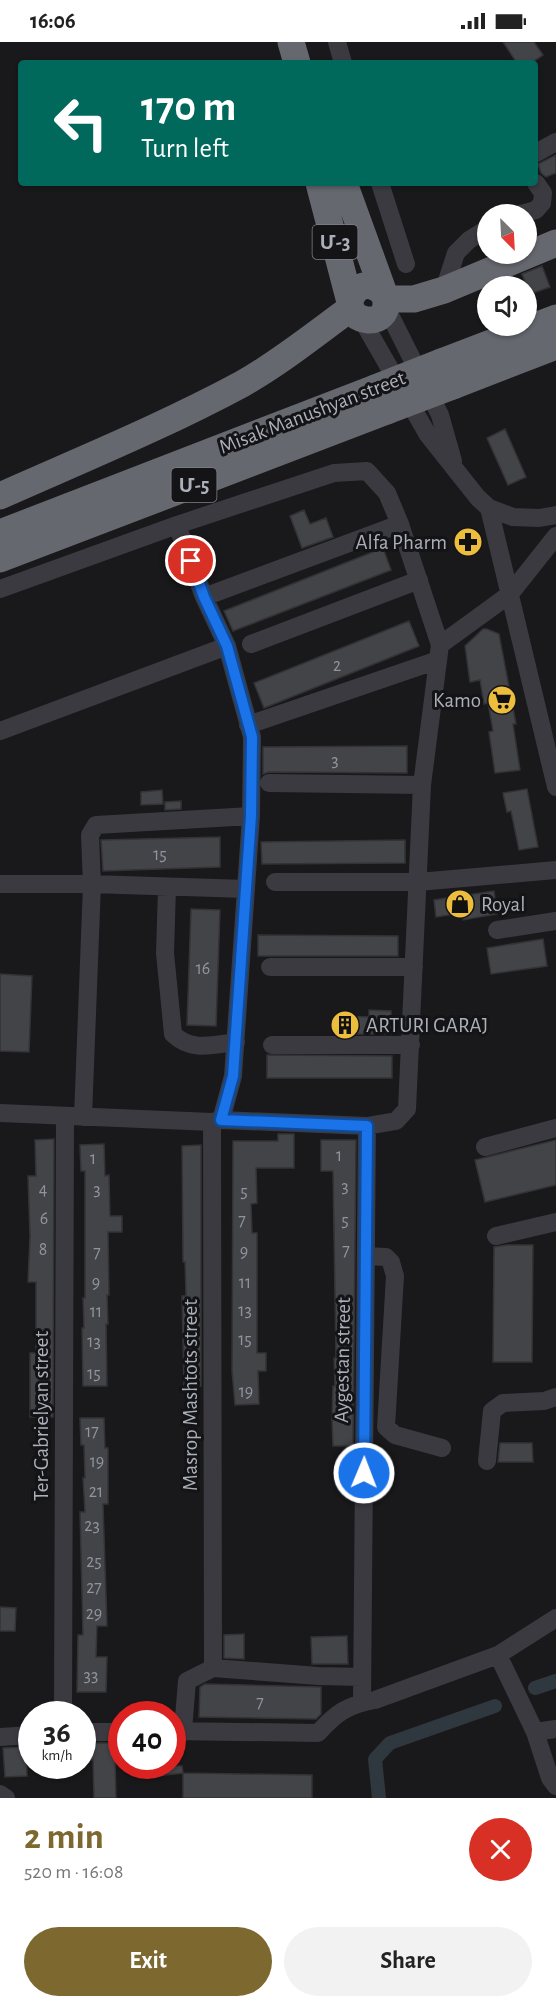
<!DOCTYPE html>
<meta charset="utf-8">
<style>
:root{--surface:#fff;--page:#f2f2f2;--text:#222;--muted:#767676;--accent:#7d682f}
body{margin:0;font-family:"Alegreya Sans","Noto Sans Armenian",sans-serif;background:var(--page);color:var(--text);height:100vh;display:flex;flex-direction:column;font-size:22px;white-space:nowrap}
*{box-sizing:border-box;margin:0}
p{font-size:20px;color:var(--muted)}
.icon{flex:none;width:33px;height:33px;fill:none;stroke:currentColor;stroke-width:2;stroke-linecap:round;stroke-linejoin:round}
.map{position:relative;height:1756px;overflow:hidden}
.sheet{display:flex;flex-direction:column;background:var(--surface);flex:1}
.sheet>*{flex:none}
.guide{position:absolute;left:18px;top:18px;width:520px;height:126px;border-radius:6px;box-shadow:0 2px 4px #0004;background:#00695c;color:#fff;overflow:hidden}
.needle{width:39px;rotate:156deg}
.controls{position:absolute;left:477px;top:162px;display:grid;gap:12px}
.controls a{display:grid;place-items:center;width:60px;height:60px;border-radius:50%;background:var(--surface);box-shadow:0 2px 4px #0004;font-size:30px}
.speed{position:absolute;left:18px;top:1659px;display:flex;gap:12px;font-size:30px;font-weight:700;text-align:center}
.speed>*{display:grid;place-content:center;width:78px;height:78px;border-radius:50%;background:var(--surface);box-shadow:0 2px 4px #0004;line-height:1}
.speed small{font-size:15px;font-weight:400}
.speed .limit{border:9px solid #d22;background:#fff;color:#111}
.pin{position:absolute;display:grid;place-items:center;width:51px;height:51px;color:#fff;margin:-26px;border:3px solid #fff;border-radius:50%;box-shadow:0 2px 6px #0007}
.me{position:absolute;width:66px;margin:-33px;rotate:1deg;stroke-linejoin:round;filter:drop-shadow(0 0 4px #0008)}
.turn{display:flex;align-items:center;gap:21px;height:126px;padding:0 24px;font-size:27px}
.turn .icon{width:78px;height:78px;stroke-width:2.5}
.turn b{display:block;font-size:42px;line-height:51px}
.round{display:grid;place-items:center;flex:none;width:63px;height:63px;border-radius:32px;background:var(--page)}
.headline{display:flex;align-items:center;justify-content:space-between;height:102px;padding:0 24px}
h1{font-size:36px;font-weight:700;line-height:45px;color:var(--accent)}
.cta{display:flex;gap:12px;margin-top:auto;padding:12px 24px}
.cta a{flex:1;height:69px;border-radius:36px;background:var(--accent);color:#fff;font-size:24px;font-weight:700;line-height:69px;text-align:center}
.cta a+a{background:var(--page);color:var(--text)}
.status{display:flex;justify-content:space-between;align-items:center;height:42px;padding:0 30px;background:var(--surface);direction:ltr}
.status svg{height:16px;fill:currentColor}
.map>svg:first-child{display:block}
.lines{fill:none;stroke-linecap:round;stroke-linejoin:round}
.canal{stroke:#2f373f;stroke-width:14}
.building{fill:#434448;stroke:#333337;stroke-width:1.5}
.minor{stroke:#3a3a40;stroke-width:18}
.highway{stroke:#666870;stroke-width:27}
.highway-bridge{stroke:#666870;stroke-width:27}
.route-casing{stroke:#114b97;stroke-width:15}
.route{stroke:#1a73e8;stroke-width:10}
.labels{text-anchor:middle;stroke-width:6;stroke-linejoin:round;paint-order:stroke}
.number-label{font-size:18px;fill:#91949e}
.shield{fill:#141416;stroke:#7e8089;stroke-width:1.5}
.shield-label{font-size:20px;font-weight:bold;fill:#abafba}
.street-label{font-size:21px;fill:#abafba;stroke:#141416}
.poi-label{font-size:21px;fill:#abafba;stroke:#141416;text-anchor:end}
</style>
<div class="status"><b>16:06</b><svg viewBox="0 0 49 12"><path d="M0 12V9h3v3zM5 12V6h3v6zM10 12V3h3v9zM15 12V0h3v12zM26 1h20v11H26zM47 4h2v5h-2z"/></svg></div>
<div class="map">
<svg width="556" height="1756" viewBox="0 0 556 1756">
<rect width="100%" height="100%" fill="#19191b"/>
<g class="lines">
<path class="canal" d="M535,1646L556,1639
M379,1756L375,1717L390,1701L495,1664"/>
</g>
<path class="building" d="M503,0H534L543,13L531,21H517Z
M556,113V131L546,135L541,131L538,122Z
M542,224L550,245L530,252L522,232Z
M505,387L526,435L508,443L487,396Z
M304,468L310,482L326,476L333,495L302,506L290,474Z
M478,493L482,504L463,511L459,500Z
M383,506L391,528L233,589L224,569Z
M409,579L419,604L264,666L254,641Z
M483,587H487L499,592L516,682H513L520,728L495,731L489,690L493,689L488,661L484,662L480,638L470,640L465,604Z
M407,704V731L269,730L263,732V705Z
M527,747L538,805L519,808L511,769L507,770L503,751Z
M162,748L163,762L141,763V750Z
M181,759V767L165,768V760Z
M220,795V825L103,829L101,798Z
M405,798V821L262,822L261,800Z
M494,849L497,872L463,878L462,871L436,875L434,858Z
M191,867L220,868L216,984L187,983Z
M258,893L398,894V914H258Z
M543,897L547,924L491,932L487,906Z
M0,932L32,934L29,1010L0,1009Z
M369,968L391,969V992H338L339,974L369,975Z
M267,1013L392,1014V1036H267Z
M278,1092H294V1126H256L257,1161L251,1162L252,1191H257V1311H266V1329H258L259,1362L235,1363L232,1329L233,1099H278Z
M54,1097L53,1375H30V1311H36V1240H28L30,1194L28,1134H36L35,1098Z
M321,1098H356L353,1404H333L332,1378L333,1344H335L334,1316H336L333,1129H321Z
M556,1098V1143L485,1160L475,1118Z
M104,1102L105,1134L109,1133L110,1174H122V1190H108L109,1253H107L108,1282H106L107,1344H83L82,1286H84L83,1256H85V1129H81L80,1103Z
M201,1103V1344L184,1345L182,1254H186L185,1220H183L182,1104Z
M507,1203H533L532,1320H493L494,1205Z
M80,1376H104L105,1406H108V1462H103L107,1584H97L96,1615H107L106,1650H77L78,1593H83L80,1470H85L83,1436H85L84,1403H81Z
M500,1401H532L533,1420H498Z
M0,1565L16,1566L15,1589H0Z
M244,1592V1617L224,1616V1593Z
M347,1594L348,1622H312L311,1595Z
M205,1642L321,1645V1672L316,1677L199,1675L200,1645Z
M85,1701H122V1717H115L116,1756H94L93,1718H86Z
M26,1705L27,1734L5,1735L3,1706Z
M137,1724H182L183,1731L139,1736Z
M183,1731L312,1733V1756H183Z"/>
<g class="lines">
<path class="minor" d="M337,0L343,21
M536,111L556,100
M380,141L406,222
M521,172L536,168L542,161L543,151L536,141
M444,248L456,211L469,198L488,186
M386,265L440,373L453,419
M362,278L428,393L478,456L489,466L513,475L539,476L556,473
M489,466L556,745
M177,483L204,555L227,604L252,695L251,774L233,1034L221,1078
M0,547L177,483L334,431L367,429L387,451L400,482L440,603
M204,555L400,482
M251,602L419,538
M248,683L438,618
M0,689L227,604
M269,741L422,743
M275,840H418L556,828
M0,842H92L246,847
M167,846L165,911L173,992C191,1010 213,1003 236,1000
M497,888L556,879
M270,925H414
M272,1003H411
M0,1071L212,1080L221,1078L367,1084L396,1079L407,1067L422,743L440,603L510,552L556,494
M83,1075L92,842L90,793L96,783L251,774
M212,1080L213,1626
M485,1105L556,1086
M496,1194L556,1180
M366,1214L386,1215L391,1220L395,1234L386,1385L395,1393L442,1406
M487,1419L492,1369L503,1361L544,1359L556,1355
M498,1613L535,1690L550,1736L556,1744
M362,1660L367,1084
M63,1672L65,1075
M183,1688L187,1639L213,1626L318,1634L362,1635
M172,1689L318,1691C336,1671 347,1663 375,1658L498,1613L556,1576
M82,1690H122
M535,1690L556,1687
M0,1695L32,1693
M0,1752L6,1756"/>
<path class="highway" d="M291,0L297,21
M319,141L350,260
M344,141L385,254C394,292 336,280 353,252C361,239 377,242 385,254
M386,259L395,257H414L444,248L556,201
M441,320L556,276
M453,344L556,304
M0,454C81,418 164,384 242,342C281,320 315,292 351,266
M0,491L375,346
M0,517L387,369"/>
<path class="highway-bridge" d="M375,346L441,320
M387,369L453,344"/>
</g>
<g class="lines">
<g class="route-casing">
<path id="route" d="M191,519L204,555L227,604L252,695L251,774L233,1034L221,1078L367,1084L364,1431"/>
</g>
<use href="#route" class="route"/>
</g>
<defs>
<g id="pharmacy-disc" transform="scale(1.5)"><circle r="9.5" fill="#edbe3e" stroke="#141416"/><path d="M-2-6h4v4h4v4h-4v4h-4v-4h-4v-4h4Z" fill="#111"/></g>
<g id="supermarket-disc" transform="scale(1.5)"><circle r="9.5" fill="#edbe3e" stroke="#141416"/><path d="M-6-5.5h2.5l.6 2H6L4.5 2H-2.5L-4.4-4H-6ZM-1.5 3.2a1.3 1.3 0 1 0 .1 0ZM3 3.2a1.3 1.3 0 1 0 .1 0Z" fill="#111"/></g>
<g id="shop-disc" transform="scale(1.5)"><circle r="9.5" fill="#edbe3e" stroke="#141416"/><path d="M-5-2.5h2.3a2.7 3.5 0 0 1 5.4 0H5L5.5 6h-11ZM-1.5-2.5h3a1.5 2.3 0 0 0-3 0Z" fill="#111"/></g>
<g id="building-disc" transform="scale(1.5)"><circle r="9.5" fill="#edbe3e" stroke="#141416"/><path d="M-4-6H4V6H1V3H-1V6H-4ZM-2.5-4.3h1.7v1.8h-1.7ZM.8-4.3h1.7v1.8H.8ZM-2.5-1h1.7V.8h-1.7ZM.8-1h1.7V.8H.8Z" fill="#111"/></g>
</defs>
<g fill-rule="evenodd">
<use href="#pharmacy-disc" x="468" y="500"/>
<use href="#supermarket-disc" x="502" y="658"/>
<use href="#shop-disc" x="460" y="862"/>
<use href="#building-disc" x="345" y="983"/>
</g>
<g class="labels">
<g class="number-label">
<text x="337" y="629">2</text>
<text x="335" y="724">3</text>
<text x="160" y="818">15</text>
<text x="203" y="932">16</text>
<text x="339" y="1119">1</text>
<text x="93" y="1122">1</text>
<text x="345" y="1150">3</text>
<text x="43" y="1153">4</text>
<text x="97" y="1153">3</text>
<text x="244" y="1155">5</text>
<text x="44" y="1182">6</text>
<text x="242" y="1184">7</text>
<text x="345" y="1184">5</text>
<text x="43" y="1213">8</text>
<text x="346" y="1214">7</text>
<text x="244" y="1215">9</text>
<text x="97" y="1216">7</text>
<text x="96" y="1246">9</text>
<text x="245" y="1246">11</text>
<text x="245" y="1274">13</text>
<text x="96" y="1275">11</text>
<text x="245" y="1303">15</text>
<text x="94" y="1305">13</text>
<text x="94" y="1337">15</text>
<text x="246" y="1355">19</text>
<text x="92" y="1395">17</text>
<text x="97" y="1425">19</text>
<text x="96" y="1455">21</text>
<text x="92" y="1489">23</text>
<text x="94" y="1525">25</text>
<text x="94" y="1551">27</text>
<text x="94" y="1577">29</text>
<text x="91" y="1639">33</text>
<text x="260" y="1666">7</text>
</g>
<g class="shield">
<rect x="312.5" y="183" width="45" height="34" rx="4.5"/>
<rect x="171.5" y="426" width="45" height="34" rx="4.5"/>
</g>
<g class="shield-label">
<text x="335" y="207">Մ-3</text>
<text x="194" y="450">Մ-5</text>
</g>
<g class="street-label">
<text transform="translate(312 370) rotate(-21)" y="7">Misak Manushyan street</text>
<text transform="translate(342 1318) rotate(-89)" y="7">Aygestan street</text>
<text transform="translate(190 1353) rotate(-90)" y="7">Masrop Mashtots street</text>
<text transform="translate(41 1374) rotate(-90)" y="7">Ter-Gabrielyan street</text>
</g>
<g class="poi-label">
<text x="447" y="507">Alfa Pharm</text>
<text x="481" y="665">Kamo</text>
<text x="481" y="869" text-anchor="start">Royal</text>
<text x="366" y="990" text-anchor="start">ARTURI GARAJ</text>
</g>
</g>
</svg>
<div class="controls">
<a><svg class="needle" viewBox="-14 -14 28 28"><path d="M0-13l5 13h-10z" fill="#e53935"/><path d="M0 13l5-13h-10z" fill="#767676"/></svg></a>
<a><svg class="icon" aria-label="sound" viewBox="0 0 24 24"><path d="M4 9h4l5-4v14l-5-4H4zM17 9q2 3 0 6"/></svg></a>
</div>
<div class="speed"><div>36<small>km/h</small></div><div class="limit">40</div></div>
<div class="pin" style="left:191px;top:519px;background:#d93025"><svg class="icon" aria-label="arrive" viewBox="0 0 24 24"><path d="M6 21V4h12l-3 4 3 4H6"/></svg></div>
<svg class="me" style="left:364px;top:1431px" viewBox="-20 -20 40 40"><circle r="17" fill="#1a73e8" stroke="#fff" stroke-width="3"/><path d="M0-11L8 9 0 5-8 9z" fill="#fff"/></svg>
<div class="guide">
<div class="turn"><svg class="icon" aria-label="left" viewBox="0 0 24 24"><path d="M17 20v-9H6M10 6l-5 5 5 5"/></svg><div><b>170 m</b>Turn left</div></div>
</div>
</div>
<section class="sheet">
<div class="headline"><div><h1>2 min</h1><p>520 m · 16:08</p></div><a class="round" style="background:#d93025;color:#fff"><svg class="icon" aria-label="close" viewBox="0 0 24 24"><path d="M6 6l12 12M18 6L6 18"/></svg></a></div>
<div class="cta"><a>Exit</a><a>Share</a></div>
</section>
